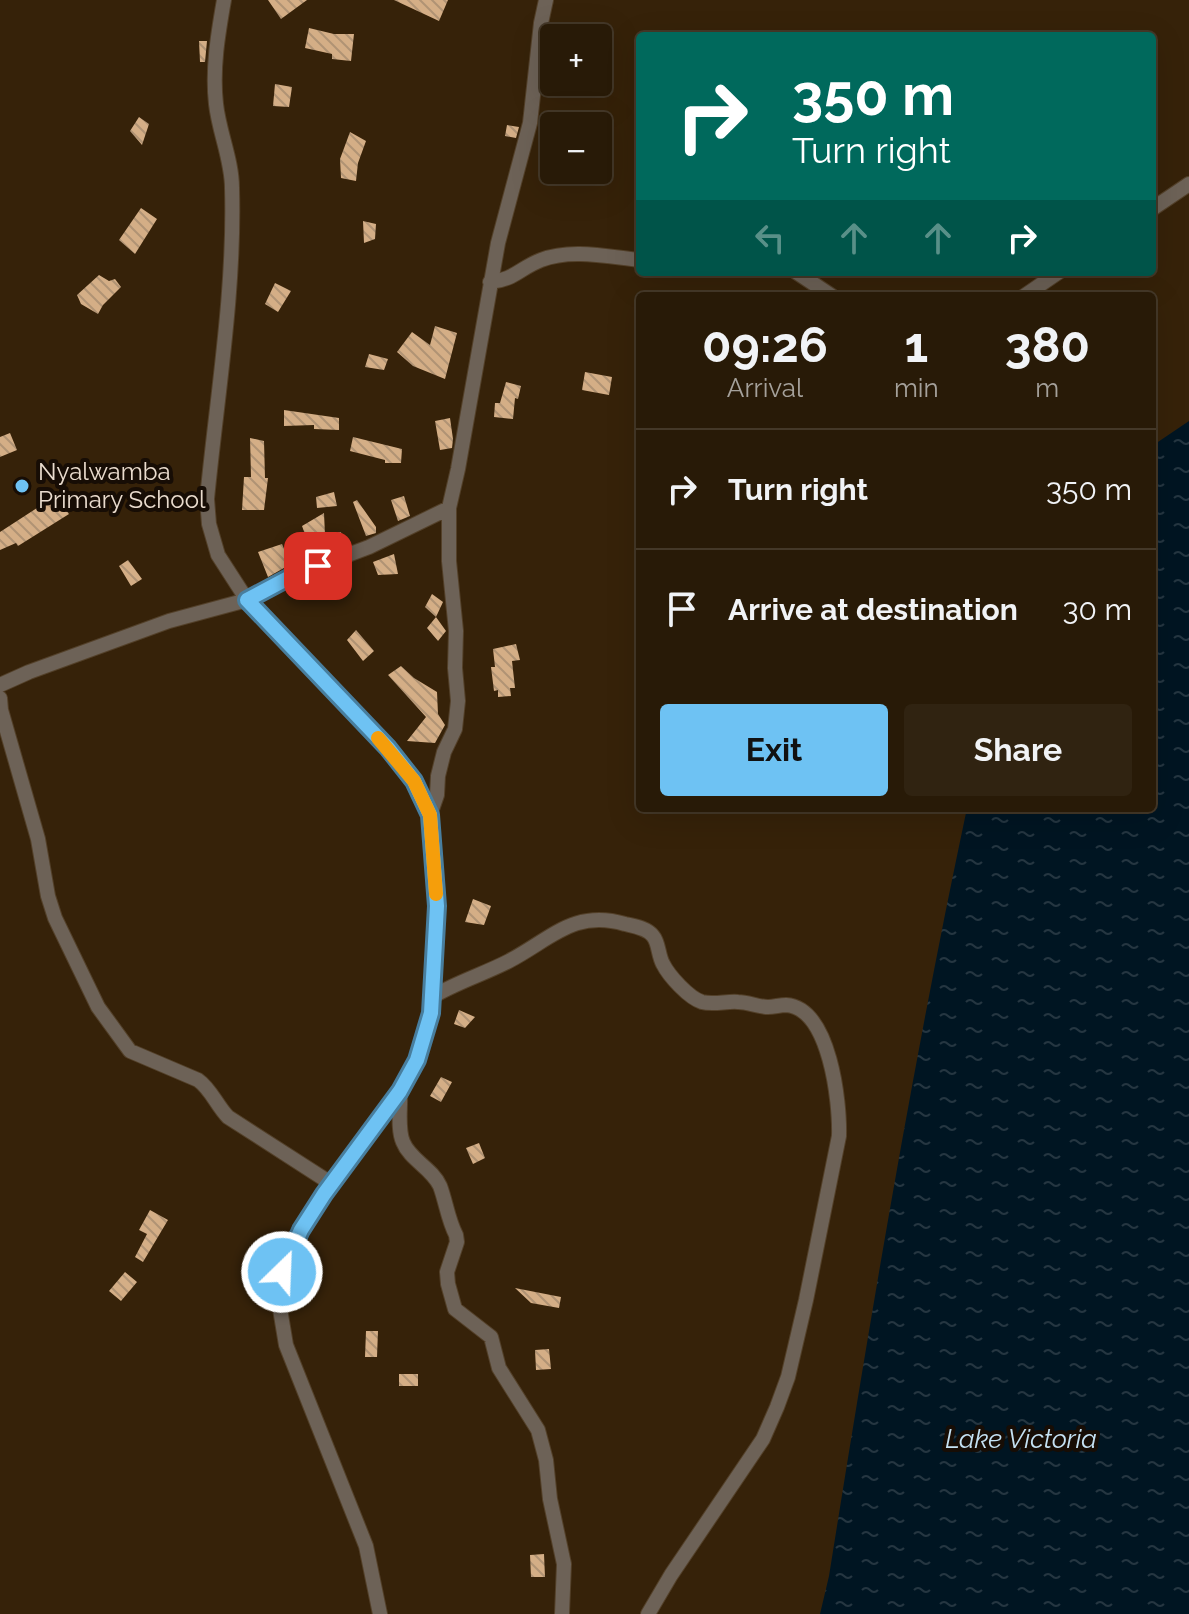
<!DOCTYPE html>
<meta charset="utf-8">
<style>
:root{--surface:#281a07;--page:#302311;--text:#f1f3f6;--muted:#a5a19b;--line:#443828;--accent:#6ec2f3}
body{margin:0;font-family:Raleway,sans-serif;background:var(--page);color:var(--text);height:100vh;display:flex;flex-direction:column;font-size:30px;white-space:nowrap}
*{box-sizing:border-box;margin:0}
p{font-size:26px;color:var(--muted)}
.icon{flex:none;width:44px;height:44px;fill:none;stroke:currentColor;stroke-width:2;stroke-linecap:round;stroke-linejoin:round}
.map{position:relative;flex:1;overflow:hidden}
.details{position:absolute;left:636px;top:292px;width:520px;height:520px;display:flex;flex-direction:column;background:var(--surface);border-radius:8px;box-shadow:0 8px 32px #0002,0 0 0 2px var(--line)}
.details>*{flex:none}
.banner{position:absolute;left:636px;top:32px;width:520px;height:244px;border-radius:8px;box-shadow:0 8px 32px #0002,0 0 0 2px var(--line);background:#00695c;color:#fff;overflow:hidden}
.fabs{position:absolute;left:540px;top:24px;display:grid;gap:16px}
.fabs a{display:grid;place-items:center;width:72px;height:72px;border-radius:8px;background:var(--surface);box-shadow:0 8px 32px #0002,0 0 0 2px var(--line);font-size:40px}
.pin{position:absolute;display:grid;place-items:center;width:68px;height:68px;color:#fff;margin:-34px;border-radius:16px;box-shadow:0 4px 12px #0006}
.me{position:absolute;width:88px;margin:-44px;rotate:24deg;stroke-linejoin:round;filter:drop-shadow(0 0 6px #0008)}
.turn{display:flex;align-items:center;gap:28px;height:168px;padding:0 24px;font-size:36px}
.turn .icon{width:104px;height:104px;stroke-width:2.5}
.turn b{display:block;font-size:56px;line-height:68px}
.lanes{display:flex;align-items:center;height:76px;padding:0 24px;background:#0003;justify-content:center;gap:40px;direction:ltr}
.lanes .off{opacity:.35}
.eta{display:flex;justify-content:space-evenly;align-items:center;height:136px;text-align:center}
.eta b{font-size:48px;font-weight:700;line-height:56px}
.primary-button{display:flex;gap:16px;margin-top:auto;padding:16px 24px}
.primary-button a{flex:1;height:92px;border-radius:8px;background:var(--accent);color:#111;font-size:32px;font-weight:700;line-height:92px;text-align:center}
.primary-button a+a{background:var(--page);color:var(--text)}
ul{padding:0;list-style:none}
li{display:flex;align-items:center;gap:24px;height:120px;padding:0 24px;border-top:2px solid var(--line)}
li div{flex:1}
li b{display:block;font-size:30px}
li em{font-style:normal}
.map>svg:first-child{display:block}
.water{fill:url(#water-ripples)}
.building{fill:url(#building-back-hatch)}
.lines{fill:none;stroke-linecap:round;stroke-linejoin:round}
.street-casing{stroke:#534029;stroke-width:16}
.street{stroke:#6d6257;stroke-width:14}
.route-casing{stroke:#487e9e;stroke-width:20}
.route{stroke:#6ec2f3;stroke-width:14}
.slow{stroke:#f59e0b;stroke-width:14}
.poi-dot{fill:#6ec2f3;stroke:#170d05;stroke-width:3}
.labels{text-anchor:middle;stroke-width:8;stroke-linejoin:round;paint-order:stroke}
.poi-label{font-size:24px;fill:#eadcce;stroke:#170d05;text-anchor:start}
.water-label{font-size:26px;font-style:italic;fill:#c5e2f4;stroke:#170d05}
</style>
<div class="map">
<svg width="1189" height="1614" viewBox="0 0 1189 1614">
<defs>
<pattern id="water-ripples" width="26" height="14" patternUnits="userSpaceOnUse" patternTransform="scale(2)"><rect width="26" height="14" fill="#001522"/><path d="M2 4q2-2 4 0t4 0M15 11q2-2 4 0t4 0" fill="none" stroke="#253641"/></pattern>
<pattern id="building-back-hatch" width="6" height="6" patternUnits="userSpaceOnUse" patternTransform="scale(2)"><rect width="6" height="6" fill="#d4ae86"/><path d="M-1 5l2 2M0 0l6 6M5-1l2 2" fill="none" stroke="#b09374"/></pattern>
</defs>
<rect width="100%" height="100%" fill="#362209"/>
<path class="water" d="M1189,421V1614H820L829,1576C870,1319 913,1062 967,808H1152V446Z"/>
<path class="building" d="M268,0H307L281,19Z
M394,0H448L439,21Z
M309,28L334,34H354L351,61L332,59V54L305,48Z
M199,41H207L205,62H200Z
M275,84L292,87L289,107L273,106Z
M139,117L149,124L142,145L130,131Z
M507,125L519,127L516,138L505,136Z
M350,132L366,141L358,163L356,181L341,178L340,159Z
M141,208L157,219L135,254L119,240Z
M363,221L376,224L375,239L364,243Z
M99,275L109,281L115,279L121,287L103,305L98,314L81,304L77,295Z
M275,283L291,291L278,312L265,304Z
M435,326L457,333L445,379L413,366L397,352L412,332L430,345Z
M369,354L388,359L384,370L365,367Z
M585,372L612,377L609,395L582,390Z
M506,382L521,386L518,399L515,398L513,419L494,417L495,403H500Z
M284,410L339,418V430L314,429V425L284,426Z
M450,418L453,439L452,448L440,450L435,421Z
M10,433L17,450L0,457V437Z
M353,437L402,449L401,463H385V460L350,451Z
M250,438L264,441L265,478H268L264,510H242L244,477H251Z
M334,492L337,506L317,508L316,497Z
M57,495L69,514L18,546L16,543L0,550V532Z
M404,496L410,516L398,521L391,500Z
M357,500L376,527V533L366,536L353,502Z
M324,513L325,535L341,532L344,546L326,551L324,542L311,551L302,526Z
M282,544L291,564L268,577L258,552Z
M394,554L398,574L378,575L373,562Z
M128,560L142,579L131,586L119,566Z
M331,572L335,581L306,594L302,583Z
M432,594L443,602L436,617L425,607Z
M436,617L446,631L438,641L427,628Z
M356,630L374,651L363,661L347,640Z
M516,644L520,660L512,661L515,688H510L511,696L498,697V690L494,691L491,667H495L493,649Z
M401,666L414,678L437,692L438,714L445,725L435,743L407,741L426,717L388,675Z
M473,899L491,906L484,925L465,922Z
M459,1010L475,1017L465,1028L454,1024Z
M441,1077L452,1082L441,1102L430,1096Z
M479,1143L485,1158L473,1164L466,1148Z
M150,1210L168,1220L143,1262L135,1257L147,1234L139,1230Z
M125,1272L137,1282L121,1301L109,1291Z
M515,1288L561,1297L559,1308L531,1303Z
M366,1331H378L377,1357H365Z
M549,1349L551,1369L536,1370L535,1350Z
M399,1374H418V1386H399Z
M544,1554L545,1577H531L530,1555Z"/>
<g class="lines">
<g class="street-casing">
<path id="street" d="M224,0C218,34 212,69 216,104C219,132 232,160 232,188C235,291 217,396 207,499L209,524L218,555L247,600L388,748L414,781L430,815L437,906L431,1013L417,1060L400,1091L324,1194L301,1230L283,1266L278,1297L286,1345L366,1546L380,1614
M1152,209L1189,184
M796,272L832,296
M490,282C514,280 520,268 541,260C571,248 609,257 640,260
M1024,296L1059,272
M0,685L29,672L169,621L247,600L292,576L369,547L449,508
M0,698L1,710L38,839L48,896L55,918L98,1007L130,1051L198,1080C211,1089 217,1106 228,1117L332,1184
M430,815L437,795L438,776L444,752L455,729L458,701L455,668L456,631L449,561V508L458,469L498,243L530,123L541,23L546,0
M432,997C457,982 484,974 509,961C551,939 574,909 625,924C634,926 647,928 653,936C659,943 658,955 663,964C669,976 689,998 702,1002C713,1005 727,1001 738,1002C748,1002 758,1007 768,1007C774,1007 780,1005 786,1005C830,1008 840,1102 839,1136L806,1300L788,1377L777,1407L763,1439L671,1575L648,1614
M400,1091C401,1107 397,1128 403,1142C410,1160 432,1168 440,1186C446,1202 448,1220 456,1235L457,1242L447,1272L448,1284L455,1309L491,1337L499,1368L538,1430L546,1460L550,1499L564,1564L562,1614"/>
</g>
<use href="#street" class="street"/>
</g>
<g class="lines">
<g class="route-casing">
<path id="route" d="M282,1272L301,1230L324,1194L400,1091L417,1060L431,1013L437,906L430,815L414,781L388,748L247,600L292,576L318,566"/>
</g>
<use href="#route" class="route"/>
<path class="slow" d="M378,738L414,781L430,815L436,894"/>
</g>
<circle class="poi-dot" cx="22" cy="486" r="8"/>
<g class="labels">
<g class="poi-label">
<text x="38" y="480">Nyalwamba<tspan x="38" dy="28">Primary School</tspan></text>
</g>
<g class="water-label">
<text x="1021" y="1448">Lake Victoria</text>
</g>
</g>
</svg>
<div class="fabs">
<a>+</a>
<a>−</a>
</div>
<div class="pin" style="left:318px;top:566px;background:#d93025"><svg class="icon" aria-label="arrive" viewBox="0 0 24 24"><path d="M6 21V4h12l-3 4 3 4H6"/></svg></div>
<svg class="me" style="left:282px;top:1272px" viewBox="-20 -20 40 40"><circle r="17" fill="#6ec2f3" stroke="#fff" stroke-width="3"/><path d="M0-11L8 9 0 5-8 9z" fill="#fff"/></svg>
<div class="banner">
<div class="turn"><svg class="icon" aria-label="right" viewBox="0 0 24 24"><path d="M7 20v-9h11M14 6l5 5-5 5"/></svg><div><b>350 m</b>Turn right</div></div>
<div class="lanes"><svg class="icon off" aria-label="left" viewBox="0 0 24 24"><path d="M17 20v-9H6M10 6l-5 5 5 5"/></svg><svg class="icon off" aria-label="ahead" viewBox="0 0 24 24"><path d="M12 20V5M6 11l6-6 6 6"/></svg><svg class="icon off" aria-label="ahead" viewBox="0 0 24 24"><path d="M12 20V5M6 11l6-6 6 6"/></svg><svg class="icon" aria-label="right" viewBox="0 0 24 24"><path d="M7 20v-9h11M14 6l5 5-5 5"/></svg></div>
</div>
<section class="details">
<div class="eta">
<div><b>09:26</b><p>Arrival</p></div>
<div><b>1</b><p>min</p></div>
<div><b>380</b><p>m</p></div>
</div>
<ul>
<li><svg class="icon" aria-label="right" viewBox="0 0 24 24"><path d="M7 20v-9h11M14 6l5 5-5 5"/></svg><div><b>Turn right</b></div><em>350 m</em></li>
<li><svg class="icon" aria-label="arrive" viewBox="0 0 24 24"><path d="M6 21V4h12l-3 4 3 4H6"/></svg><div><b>Arrive at destination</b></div><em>30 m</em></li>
</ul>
<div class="primary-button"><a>Exit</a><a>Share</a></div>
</section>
</div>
